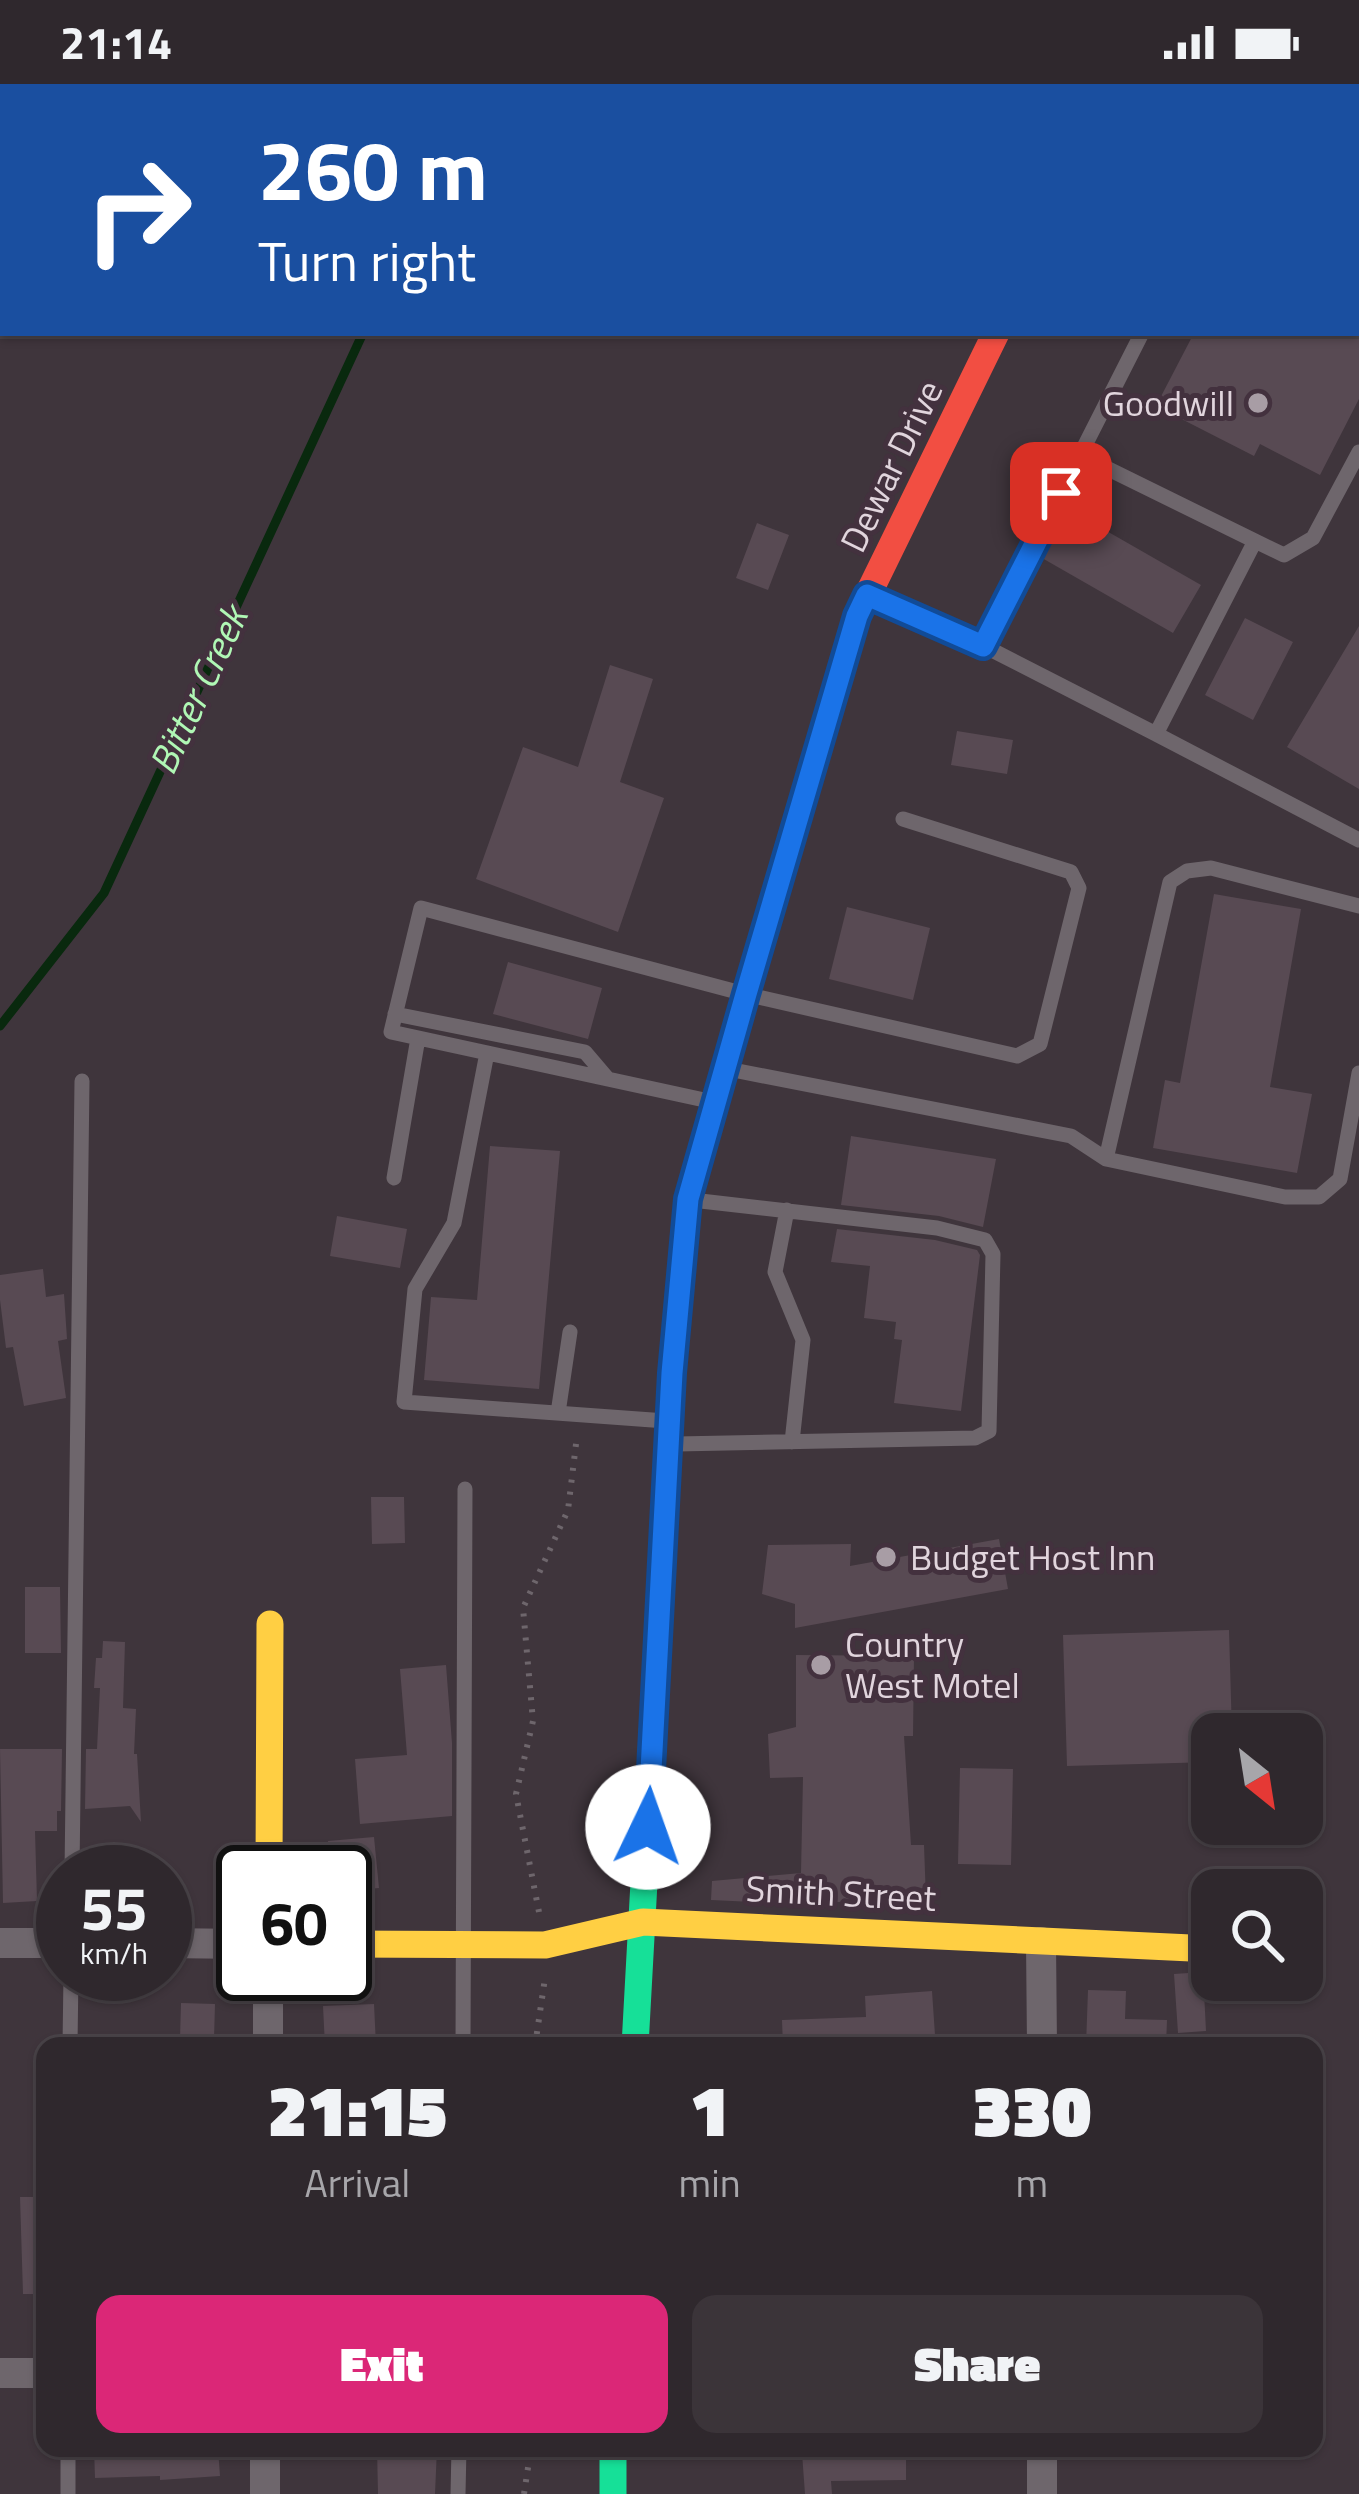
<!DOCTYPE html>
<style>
:root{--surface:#2f282d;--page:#3b3439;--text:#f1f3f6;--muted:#a7a6aa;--line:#4a4449;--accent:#db2777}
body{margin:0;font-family:"Titillium Web",sans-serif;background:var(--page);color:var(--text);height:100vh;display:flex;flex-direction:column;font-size:45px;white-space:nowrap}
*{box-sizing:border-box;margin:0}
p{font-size:39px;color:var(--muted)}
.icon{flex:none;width:66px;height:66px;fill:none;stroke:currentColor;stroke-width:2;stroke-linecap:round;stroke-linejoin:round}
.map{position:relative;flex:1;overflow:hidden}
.details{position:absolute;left:36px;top:1953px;width:1287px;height:420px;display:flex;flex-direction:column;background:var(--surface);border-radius:24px;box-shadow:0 3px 9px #0004,0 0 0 3px var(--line)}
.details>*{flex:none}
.top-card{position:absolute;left:0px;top:0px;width:1359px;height:252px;box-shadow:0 3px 9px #0004,0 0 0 3px var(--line);background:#1a4fa0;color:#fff;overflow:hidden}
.needle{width:78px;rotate:150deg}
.tools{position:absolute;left:1191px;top:1629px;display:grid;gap:24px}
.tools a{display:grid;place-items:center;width:132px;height:132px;border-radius:24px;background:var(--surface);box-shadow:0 3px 9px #0004,0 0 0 3px var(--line);font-size:60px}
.speed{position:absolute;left:36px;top:1761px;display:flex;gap:24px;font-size:60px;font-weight:700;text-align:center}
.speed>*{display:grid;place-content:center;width:156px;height:156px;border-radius:50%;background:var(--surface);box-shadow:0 3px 9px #0004,0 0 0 3px var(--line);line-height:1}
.speed small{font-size:30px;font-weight:400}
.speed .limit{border:6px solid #111;border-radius:18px;background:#fff;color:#111}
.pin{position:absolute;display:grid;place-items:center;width:102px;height:102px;color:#fff;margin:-51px;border-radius:24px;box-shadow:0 6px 18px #0006}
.me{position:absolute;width:132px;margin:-66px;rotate:3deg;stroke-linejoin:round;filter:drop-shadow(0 0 9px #0008)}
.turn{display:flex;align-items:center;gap:42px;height:252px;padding:0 60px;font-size:54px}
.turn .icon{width:156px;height:156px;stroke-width:2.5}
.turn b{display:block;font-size:84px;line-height:102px}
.eta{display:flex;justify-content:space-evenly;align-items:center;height:204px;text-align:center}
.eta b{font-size:72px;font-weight:800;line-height:84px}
.button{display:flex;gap:24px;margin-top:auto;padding:24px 60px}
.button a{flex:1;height:138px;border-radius:24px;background:var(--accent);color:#fff;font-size:48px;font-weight:800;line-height:138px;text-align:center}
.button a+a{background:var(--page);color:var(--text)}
.status{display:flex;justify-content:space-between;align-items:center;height:84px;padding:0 60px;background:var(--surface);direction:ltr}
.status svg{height:33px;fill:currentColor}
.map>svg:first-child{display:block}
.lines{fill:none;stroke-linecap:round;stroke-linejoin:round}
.stream{stroke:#09290e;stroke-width:9}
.building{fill:#584a53}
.path{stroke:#6e666c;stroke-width:6;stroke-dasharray:3 9;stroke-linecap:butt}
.lane{stroke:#6e666c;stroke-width:15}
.street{stroke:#6e666c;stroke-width:30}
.fast{stroke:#16e098;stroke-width:27}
.slow{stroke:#ffcf43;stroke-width:27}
.jam{stroke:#f24e42;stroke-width:27}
.route-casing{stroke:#114b97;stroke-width:30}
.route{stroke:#1a73e8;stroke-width:21}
.poi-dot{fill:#a89da5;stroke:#43313e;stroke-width:4.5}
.labels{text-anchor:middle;stroke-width:10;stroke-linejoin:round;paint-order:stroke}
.poi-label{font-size:36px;fill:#e1d5dd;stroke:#43313e;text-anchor:start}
.street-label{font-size:36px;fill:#e1d5dd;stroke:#43313e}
.water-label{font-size:39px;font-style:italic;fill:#b0f7b5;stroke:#43313e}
</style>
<div class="status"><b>21:14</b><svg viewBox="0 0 49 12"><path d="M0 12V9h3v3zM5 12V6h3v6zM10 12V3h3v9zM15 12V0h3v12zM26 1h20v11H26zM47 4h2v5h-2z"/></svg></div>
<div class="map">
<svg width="1359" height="2410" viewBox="0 0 1359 2410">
<rect width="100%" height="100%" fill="#3f353c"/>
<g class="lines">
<path class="stream" d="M476,3L478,0
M0,942L104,809L363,249"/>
</g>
<path class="building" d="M1194,249H1359V315L1320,391L1260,360L1254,372L1156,322Z
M1070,426L1201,501L1173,549L1042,474Z
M757,439L789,451L768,506L736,494Z
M1245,534L1293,558L1253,636L1205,611Z
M1359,542V705L1287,663Z
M610,581L653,595L620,698L664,714L618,848L476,795L523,663L578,683Z
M957,647L1013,656L1007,690L951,681Z
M1214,810L1301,825L1270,1003L1312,1010L1297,1089L1153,1064L1165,996L1180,999Z
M847,823L930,844L913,916L829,895Z
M508,878L602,904L588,955L493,930Z
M851,1052L996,1075L983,1143L939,1132L841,1121Z
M490,1062L560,1067L539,1305L424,1296L431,1213L477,1216Z
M337,1132L407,1145L400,1184L330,1172Z
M837,1145L935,1156L977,1166L980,1171L961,1327L894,1319L902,1256L894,1255L896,1238L864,1234L870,1182L831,1178Z
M43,1185L46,1213L64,1210L67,1255L58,1257L66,1314L24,1322L13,1263L6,1264L0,1216V1191Z
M371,1413H404L405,1459L372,1460Z
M999,1455L1008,1505L795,1544V1520L762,1510L768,1461L851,1460L850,1482Z
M25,1503H60L61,1569H25Z
M1229,1546L1232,1650H1212V1678L1067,1682L1063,1551Z
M103,1557L125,1558L123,1624L136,1625L134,1670H137L141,1738L130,1722L85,1725L86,1665H97L100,1604H94L96,1574H102Z
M796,1571L914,1572L913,1652H904L911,1761H924L926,1816L837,1818V1822L711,1816L712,1797L801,1789L803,1693L770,1694L768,1650L796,1643Z
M446,1581L452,1659V1732L360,1740L355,1675L407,1671L400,1585Z
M0,1665H62L61,1727H57V1747H35L37,1817L3,1819Z
M960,1684L1013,1685L1011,1781L958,1780Z
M374,1753L379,1804L345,1807V1788H330L328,1757Z
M1203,1888L1206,1947L1178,1949L1174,1890Z
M1088,1906L1126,1907L1125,1935L1167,1936L1166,1962H1086Z
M932,1907L935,1951L829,1959V1962H783L782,1936L866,1933L865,1912Z
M181,1919L215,1920L214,1955H180Z
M374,1920L376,1961L325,1962L323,1922Z
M20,2113H45V2210H23Z
M94,2364H125V2369L218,2364L220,2392L160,2396V2392L95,2394Z
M377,2364H437L435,2410H378Z
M881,2364H906V2396L831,2397L832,2410H805L802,2369Z"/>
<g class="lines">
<path class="path" d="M539,1828L516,1710L533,1637L523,1524L568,1426L577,1352
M535,1962L545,1894
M524,2410L531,2364"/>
<path class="lane" d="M1311,3L1312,0
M1356,203L1359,204
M1080,371L1142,249
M1255,457L1284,471L1313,454L1359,368
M876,515L984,562L1156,650L1255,457L1080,371L984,562
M1156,650L1359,756
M395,930L585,968L608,995
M487,969L454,1139L415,1205L404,1318L666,1337
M728,985L1071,1052L1106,1075L1285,1113H1319L1340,1095L1359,989
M709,1017L391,948L421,824L745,910L1017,972L1040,960L1079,804L1071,788L903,735
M1106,1075L1170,798L1187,787L1211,784L1359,822
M394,1094L418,954
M787,1126L775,1188L803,1256L792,1358
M558,1329L570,1248
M677,1360L975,1354L989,1347L993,1170L985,1156L937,1144L692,1116
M72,1788L82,997
M70,1962L71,1890
M463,1962L465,1405
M68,2410V2364
M458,2410L459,2364"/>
<path class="street" d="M1041,1858L1042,1962
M0,1859H63
M165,1859L243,1860
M268,1962V1890
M0,2289H45
M265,2410V2364
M1042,2410V2364"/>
<path class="fast" d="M635,1962L672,1289L688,1115L788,764
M613,2364V2410"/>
<path class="slow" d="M1117,3L1119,0
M269,1788L270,1540
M345,1860L545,1861L643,1838L1191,1864"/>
<path class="jam" d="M788,764L857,533L996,249"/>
</g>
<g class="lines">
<g class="route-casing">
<path id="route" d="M648,1743L672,1289L688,1115L746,910L857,532L867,511L983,562L1061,409"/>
</g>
<use href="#route" class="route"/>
</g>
<g class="poi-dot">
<circle cx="1258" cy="319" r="12"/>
<circle cx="886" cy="1473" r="12"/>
<circle cx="821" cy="1581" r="12"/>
</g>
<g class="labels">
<g class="poi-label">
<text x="1234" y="332" text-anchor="end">Goodwill</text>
<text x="910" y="1486">Budget Host Inn</text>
<text x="845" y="1573">Country<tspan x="845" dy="41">West Motel</tspan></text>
</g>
<g class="street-label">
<text transform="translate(891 382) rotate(-64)" y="13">Dewar Drive</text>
<text transform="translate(841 1809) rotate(3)" y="13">Smith Street</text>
</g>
<g class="water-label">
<text transform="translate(198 606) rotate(-65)" y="14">Bitter Creek</text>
</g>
</g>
</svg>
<div class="tools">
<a><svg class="needle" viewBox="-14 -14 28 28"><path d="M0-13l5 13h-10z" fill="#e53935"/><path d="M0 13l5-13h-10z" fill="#a7a6aa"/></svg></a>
<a><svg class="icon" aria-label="search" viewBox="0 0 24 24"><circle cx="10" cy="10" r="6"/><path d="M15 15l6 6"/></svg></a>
</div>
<div class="speed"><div>55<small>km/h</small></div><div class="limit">60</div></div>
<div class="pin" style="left:1061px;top:409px;background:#d93025"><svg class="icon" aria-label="arrive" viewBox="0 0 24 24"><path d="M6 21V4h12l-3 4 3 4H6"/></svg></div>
<svg class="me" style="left:648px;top:1743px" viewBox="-20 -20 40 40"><circle r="19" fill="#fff"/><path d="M0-13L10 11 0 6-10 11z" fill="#1a73e8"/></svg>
<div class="top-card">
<div class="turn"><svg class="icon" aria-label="right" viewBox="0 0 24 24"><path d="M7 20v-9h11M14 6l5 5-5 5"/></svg><div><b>260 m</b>Turn right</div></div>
</div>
<section class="details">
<div class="eta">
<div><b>21:15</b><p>Arrival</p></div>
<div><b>1</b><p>min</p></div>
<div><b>330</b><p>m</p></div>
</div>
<div class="button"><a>Exit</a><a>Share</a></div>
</section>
</div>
